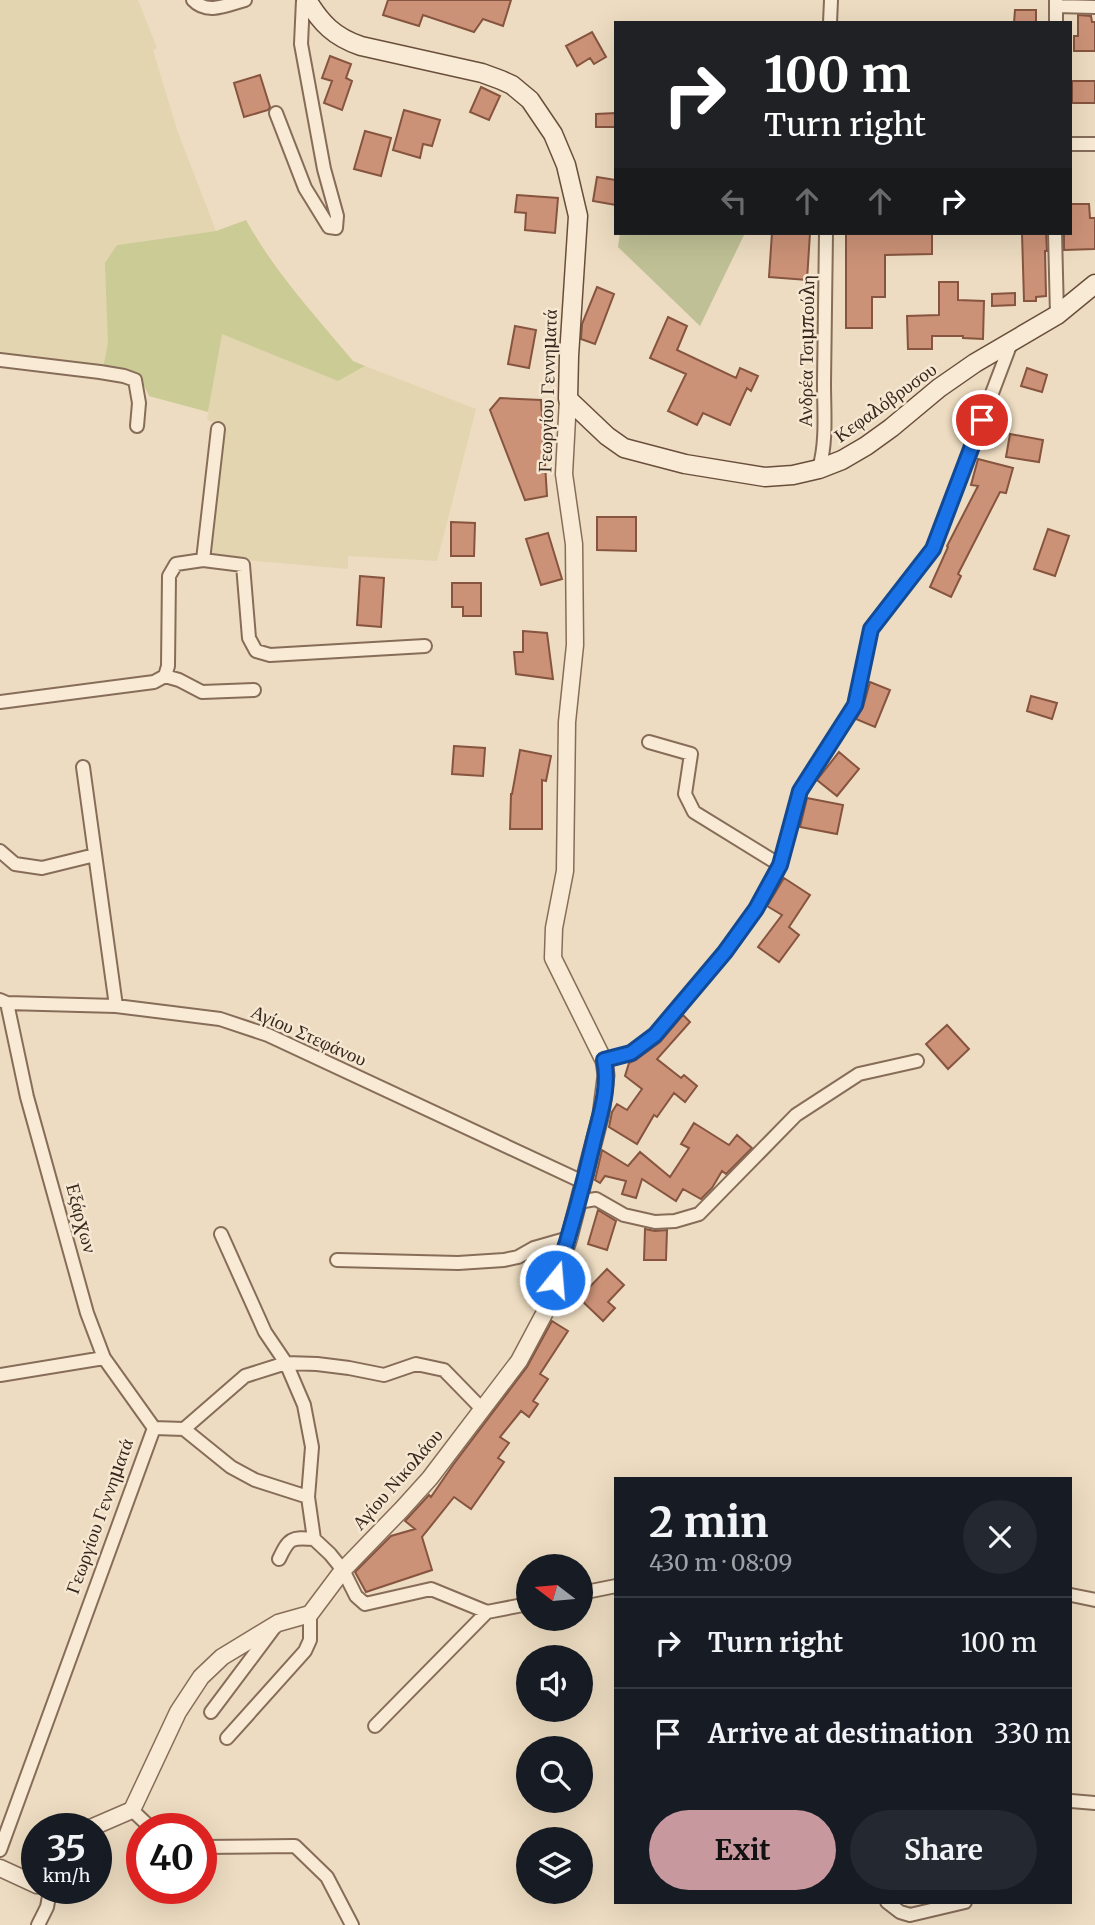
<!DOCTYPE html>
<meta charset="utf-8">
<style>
:root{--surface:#171b24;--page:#242831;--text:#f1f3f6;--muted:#9ea1a6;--line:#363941;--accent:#c8989f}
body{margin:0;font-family:Merriweather,serif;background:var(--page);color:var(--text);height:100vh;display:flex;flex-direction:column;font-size:26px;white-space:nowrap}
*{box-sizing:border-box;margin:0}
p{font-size:23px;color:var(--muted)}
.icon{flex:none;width:38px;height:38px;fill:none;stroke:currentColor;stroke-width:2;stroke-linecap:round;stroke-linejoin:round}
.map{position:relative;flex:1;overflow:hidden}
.details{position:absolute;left:614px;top:1477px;width:458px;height:427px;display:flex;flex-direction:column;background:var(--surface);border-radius:0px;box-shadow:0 7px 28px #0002}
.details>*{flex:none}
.top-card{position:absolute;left:614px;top:21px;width:458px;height:214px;border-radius:0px;box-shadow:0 7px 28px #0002;background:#202124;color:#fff;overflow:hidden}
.needle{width:46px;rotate:286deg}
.buttons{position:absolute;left:516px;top:1554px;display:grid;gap:14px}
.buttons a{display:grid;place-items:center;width:77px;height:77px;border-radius:50%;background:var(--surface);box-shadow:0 7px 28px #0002;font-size:35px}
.speed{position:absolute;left:21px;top:1813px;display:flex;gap:14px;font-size:35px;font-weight:700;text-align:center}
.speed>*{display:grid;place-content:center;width:91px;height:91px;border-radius:50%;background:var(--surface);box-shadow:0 7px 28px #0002;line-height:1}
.speed small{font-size:18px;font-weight:400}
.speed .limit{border:10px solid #d22;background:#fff;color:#111}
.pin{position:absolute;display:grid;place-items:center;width:60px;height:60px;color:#fff;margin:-30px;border:4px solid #fff;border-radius:50%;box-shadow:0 2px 7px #0007}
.me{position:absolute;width:77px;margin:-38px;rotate:17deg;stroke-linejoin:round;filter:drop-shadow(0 0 5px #0008)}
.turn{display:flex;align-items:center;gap:24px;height:147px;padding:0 35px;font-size:32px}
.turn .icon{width:91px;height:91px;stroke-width:2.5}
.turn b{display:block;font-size:49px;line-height:60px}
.lanes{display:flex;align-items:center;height:66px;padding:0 35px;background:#0003;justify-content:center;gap:35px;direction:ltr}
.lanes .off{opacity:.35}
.round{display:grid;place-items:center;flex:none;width:74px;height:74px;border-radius:37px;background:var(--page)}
.head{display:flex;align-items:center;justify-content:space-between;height:119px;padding:0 35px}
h1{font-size:42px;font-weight:700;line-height:52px}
.cta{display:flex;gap:14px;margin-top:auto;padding:14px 35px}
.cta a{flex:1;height:80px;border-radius:42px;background:var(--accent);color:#111;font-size:28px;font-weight:700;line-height:80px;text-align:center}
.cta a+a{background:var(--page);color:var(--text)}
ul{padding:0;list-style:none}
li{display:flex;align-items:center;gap:21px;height:91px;padding:0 35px;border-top:2px solid var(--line)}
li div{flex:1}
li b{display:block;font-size:26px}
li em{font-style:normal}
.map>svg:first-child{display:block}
.farmland{fill:#e3d5af}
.green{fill:#cbcb95}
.cemetery{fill:#bfc095}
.building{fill:#cb9277;stroke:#86543f;stroke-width:2}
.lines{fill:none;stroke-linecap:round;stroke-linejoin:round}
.minor-casing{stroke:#876d59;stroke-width:16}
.tertiary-casing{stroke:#876d59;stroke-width:19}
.secondary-casing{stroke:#694e3c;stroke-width:21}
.minor{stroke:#f8ead4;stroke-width:12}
.tertiary{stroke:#f8ead4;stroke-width:16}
.secondary{stroke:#f8ead4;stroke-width:18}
.route-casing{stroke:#114b97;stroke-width:18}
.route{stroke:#1a73e8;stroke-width:12}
.labels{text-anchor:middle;stroke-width:5;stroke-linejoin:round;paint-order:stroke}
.street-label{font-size:19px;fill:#37271d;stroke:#f5e7d1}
</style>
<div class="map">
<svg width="1095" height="1925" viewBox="0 0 1095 1925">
<rect width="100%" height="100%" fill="#eddcc1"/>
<path class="farmland" d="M0,0H138L157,48L153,50L177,130L216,231L116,245L108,343L103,368L0,357Z
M221,333L338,381L365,366L476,409L437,561L348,556V569L211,557L208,553L224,426L207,420Z"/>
<path class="green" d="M246,220C276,274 314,314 353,361L365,366L338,381L222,334L208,412L149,396C139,371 128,372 103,368L108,343L105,263L117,245L216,231Z"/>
<path class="cemetery" d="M620,233H745L700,326L618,247Z"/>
<path class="building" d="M388,0H511L503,26L483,19L474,32L423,15L419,26L383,15Z
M1015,10H1036V23H1014Z
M1078,15L1091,16L1092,22H1095V51H1074V36H1078Z
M592,32L606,57L594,64L590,58L577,66L566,46Z
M330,56L351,64L346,78L352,81L342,110L324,103L332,81L322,78Z
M260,75L270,107L268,110L244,117L234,83Z
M1072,81H1095V103H1072Z
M481,87L500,96L489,120L470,112Z
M404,110L440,120L432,146L423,144L420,158L393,150Z
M616,113V127H596V114Z
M365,131L391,138L381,176L354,169Z
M597,177L616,180V205L593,201Z
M517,195L558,198L555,233L525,230L526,213L515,212Z
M1071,204H1089L1090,218H1095V249L1064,250V233H1071Z
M772,233H810L807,280L769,277Z
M846,233H932V254L885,255V297H872V328H846Z
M1022,233H1046L1047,251H1045L1046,296L1036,297V301H1024Z
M939,282H958V300L984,301L983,339L963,338V336H932V349H908L907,316L939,315Z
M597,287L614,294L595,344L581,339L582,324Z
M1015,293V305L992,306V294Z
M668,317L687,326L677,350L736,378L740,368L758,376L751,391L747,388L730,425L703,413L697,425L668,411L686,374L650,358Z
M515,326L536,330L529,368L508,364Z
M1027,368L1047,375L1042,392L1021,386Z
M500,398L541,400L547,496L525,500L490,410Z
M1010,434L1043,440L1039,462L1006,457Z
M978,459L1013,468L1006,493L1000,492L958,574L961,576L951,597L930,587L948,547L947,546L978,486L971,485Z
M597,517H636V551L597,550Z
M451,522L475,523L474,556H451Z
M1048,529L1069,536L1055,576L1034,569Z
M548,533L562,579L541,585L526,539Z
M360,576L384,578L381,627L357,625Z
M452,583H481V616H463V607H452Z
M523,631L547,633L553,679L516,674L514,652H523Z
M870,682L890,690L875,727L856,719L863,707Z
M1031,696L1057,703L1052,719L1027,711Z
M454,746L485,748L483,776L452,774Z
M520,750L551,756L546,781L542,780V829H510L511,794H512Z
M839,752L859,769L837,796L817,780Z
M807,798L843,805L837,834L800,827Z
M784,878L810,895L789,927L799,935L779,962L758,947L782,915L767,906Z
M683,1015L690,1022L657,1059L681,1078L684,1075L697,1086L685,1102L674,1093L657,1117L654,1115L637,1144L609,1127L612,1112L617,1104L627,1110L642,1089L625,1076L629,1063L636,1060L660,1042Z
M947,1025L969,1049L948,1069L926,1044Z
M694,1123L729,1145L737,1135L752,1148L726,1174L722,1171L712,1188L701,1199L683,1189L676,1201L642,1179L636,1198L622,1194L626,1181L605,1176L600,1183L595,1180L602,1150L628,1166L640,1152L670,1177L689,1148L681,1144Z
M598,1210L616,1221L607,1250L588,1244Z
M645,1229L655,1231L667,1230L666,1260H644Z
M607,1269L624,1285L608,1302L615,1308L603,1321L579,1298Z
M552,1321L568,1331L540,1374L548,1379L533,1401L538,1404L529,1417L521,1411L500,1437L509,1443L498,1458L504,1462L471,1509L454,1497L422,1537L432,1570L366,1592L355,1572L391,1536L415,1529L405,1521L429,1495L431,1497L453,1465L527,1367Z"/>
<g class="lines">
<g class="minor-casing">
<path id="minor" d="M193,0C207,15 227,5 245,0
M1056,6L1095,7
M830,23L831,0
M1056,23V0
M276,113L305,188L329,227L336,228L337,216L324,169L301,44L303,0
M1071,144H1095
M1055,233L1057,315
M0,360L100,372L124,376L135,380L139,403L137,426
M819,469C827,441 824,412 824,383C825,333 825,283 826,233
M203,560L218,429
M165,676L179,680L202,692L254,690
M0,702L154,682L165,676L168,666L169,576L176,564L203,560L243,565L249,638L256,651L270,655L425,646
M649,742L691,754L685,794L694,812L780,865
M83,767L116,1006
M0,851L15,864L42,868L95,855
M0,1000L7,1003L116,1006L220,1019L268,1035L583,1182
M7,1003L27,1097L87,1313L104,1358L154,1428
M604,1061L631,1053L655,1035L725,952L756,909L780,865L800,791L855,705L871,629L933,549L1011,343
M578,1202L596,1199L624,1215L655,1222L675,1221L699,1214L796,1115L859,1074L917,1061
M221,1234L265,1332L286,1363L304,1405L312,1447L308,1497L314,1539L330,1554L343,1570L356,1596L365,1604L431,1589L487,1612L528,1604
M337,1260L458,1263L504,1260L518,1257L534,1248L569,1238
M0,1375L104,1358
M154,1428L184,1429L245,1376L286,1363L317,1364L349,1368L384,1375L416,1364L444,1370L483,1410
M184,1429L231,1467L255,1480L308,1497
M279,1559C289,1538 291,1537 314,1539
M581,1593L616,1586
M1071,1595L1095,1600
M211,1712L274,1628
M375,1726L487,1612
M227,1738L305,1651L310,1640V1614
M1071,1801L1095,1803
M132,1810L152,1829
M201,1847L295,1846L327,1877L352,1925
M0,1850L154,1428
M887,1902L900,1912L910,1915L965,1902
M38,1925L47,1907L50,1891"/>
</g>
<g class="tertiary-casing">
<path id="tertiary" d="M88,1829L132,1810L178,1712L201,1677L222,1657L278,1623L310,1614L343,1570L402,1509L430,1478L519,1361L544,1314L569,1238L601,1114L606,1075L604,1061L553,958L554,928L565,871L567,722L575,645L574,544L564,474L568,399
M0,1868L37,1885"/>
</g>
<g class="secondary-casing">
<path id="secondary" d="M307,0C321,23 334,37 361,46L482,73L501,80L512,85L530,100L553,134L566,165L578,216L569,356L568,399L607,436L624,448L685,464L765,477L793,475L819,469L842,460L866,446L891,428L939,388L975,363L1057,315L1095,284"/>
</g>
<use href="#minor" class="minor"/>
<use href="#tertiary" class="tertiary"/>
<use href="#secondary" class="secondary"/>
</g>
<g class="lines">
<g class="route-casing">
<path id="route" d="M555,1280C570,1234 583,1187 594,1140C600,1115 610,1087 604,1060L631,1053L655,1035L725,952L756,909L780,865L800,791L855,705L871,629L933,549L982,420"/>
</g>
<use href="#route" class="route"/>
</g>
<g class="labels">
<g class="street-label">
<text transform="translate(806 351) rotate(-89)" y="7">Ανδρέα Τσιμπούλη</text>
<text transform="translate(547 391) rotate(-88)" y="7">Γεωργίου Γεννηματά</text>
<text transform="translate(885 402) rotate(-36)" y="7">Κεφαλόβρυσου</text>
<text transform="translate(309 1035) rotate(24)" y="7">Αγίου Στεφάνου</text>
<text transform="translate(82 1218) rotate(75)" y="7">Εξάρχων</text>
<text transform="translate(397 1479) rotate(-49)" y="7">Αγίου Νικολάου</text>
<text transform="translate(99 1516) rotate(-70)" y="7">Γεωργίου Γεννηματά</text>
</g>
</g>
</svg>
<div class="buttons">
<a><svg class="needle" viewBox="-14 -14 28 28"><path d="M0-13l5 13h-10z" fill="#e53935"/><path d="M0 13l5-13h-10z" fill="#9ea1a6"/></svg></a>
<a><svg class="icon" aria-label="sound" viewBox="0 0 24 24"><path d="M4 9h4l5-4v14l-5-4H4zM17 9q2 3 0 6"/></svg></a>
<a><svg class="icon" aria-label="search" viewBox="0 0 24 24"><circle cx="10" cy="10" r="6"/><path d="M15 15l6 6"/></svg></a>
<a><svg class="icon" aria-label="layers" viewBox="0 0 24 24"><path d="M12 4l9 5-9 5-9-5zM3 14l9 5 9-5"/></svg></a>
</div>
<div class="speed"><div>35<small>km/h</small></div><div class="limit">40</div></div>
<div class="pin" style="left:982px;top:420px;background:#d93025"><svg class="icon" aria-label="arrive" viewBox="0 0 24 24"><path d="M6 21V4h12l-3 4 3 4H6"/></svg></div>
<svg class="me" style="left:555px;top:1280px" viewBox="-20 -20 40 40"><circle r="17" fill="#1a73e8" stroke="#fff" stroke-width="3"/><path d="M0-11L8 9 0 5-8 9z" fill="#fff"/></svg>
<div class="top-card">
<div class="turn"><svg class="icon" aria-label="right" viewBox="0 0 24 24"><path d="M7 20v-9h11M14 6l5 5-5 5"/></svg><div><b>100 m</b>Turn right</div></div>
<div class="lanes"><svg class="icon off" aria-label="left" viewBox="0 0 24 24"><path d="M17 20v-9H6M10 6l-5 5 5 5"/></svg><svg class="icon off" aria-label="ahead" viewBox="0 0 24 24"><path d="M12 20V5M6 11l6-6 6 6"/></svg><svg class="icon off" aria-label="ahead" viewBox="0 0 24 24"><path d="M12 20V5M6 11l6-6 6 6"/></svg><svg class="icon" aria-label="right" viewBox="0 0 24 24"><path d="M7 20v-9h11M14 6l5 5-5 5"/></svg></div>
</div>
<section class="details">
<div class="head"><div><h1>2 min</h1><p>430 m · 08:09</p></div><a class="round"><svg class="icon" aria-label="close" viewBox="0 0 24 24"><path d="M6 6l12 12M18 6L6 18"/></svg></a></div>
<ul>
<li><svg class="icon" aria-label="right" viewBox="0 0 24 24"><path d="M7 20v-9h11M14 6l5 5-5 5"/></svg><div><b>Turn right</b></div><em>100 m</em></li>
<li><svg class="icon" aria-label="arrive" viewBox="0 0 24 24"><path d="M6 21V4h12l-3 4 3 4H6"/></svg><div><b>Arrive at destination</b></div><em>330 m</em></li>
</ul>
<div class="cta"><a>Exit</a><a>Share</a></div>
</section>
</div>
